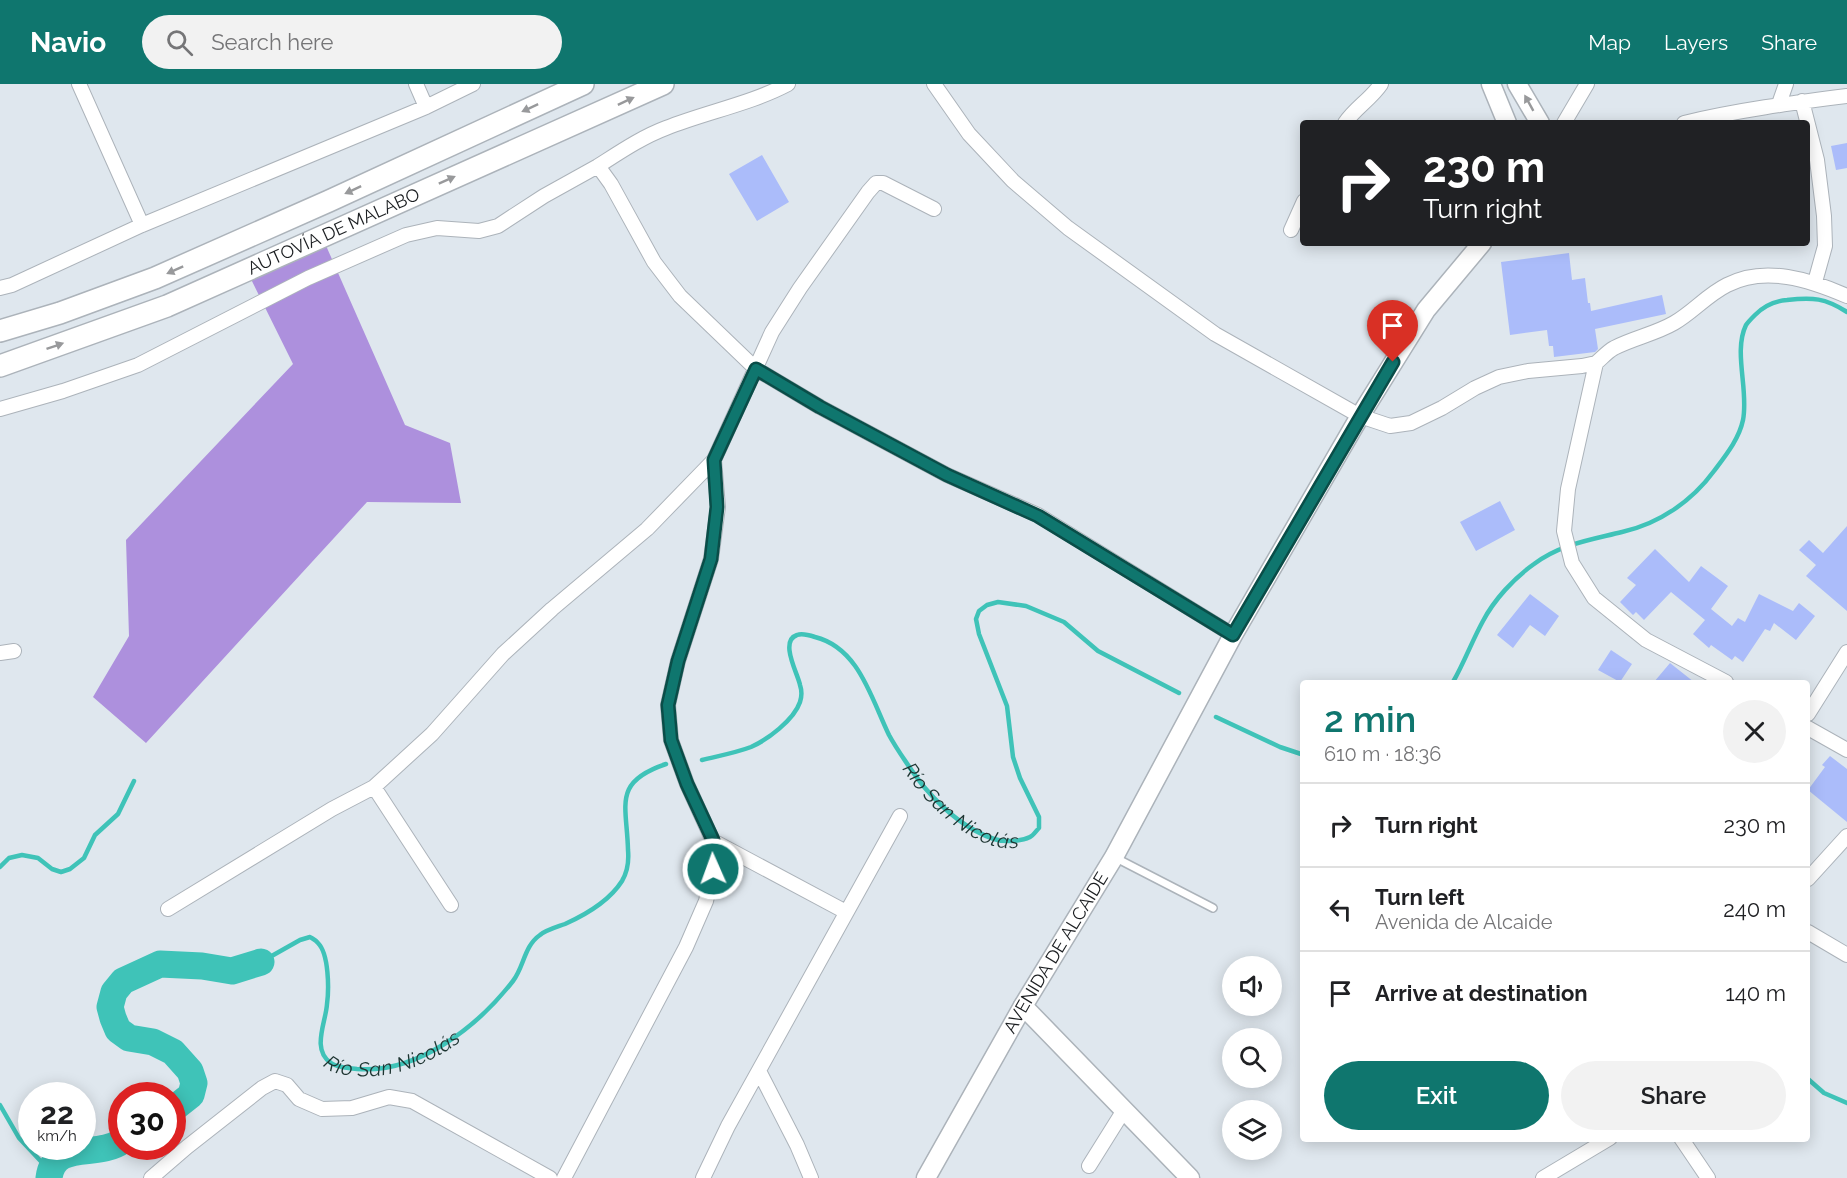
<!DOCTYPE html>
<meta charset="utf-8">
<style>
:root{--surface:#fff;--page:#f2f2f2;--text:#202124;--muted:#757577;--line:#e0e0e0;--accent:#0f766e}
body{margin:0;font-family:Raleway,sans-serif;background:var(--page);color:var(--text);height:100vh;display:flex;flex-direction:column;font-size:22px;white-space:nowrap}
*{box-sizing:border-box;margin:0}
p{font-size:20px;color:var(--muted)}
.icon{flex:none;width:33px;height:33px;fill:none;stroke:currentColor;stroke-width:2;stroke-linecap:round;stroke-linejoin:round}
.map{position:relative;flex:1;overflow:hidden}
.details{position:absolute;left:1300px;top:596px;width:510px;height:462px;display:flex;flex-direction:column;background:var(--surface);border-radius:6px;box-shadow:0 3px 15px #0003}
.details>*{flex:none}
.banner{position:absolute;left:1300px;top:36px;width:510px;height:126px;border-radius:6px;box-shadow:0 3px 15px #0003;background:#202124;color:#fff;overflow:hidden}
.tools{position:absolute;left:1222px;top:872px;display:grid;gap:12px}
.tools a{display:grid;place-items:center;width:60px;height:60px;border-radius:50%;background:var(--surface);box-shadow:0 3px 15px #0003;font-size:30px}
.speed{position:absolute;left:18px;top:998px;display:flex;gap:12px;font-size:30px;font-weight:700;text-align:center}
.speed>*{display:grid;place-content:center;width:78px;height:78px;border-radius:50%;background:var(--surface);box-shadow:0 3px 15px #0003;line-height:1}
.speed small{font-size:15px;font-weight:400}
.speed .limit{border:9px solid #d22;background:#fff;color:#111}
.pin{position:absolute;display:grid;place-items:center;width:51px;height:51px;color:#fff;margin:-62px -26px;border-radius:50% 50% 50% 0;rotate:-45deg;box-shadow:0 0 6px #0007}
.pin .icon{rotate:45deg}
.me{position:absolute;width:66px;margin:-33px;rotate:358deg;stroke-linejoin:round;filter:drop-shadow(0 0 4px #0008)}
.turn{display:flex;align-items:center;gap:21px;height:126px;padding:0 24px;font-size:27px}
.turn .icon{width:78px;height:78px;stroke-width:2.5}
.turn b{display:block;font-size:42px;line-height:51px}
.round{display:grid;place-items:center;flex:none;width:63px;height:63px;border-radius:32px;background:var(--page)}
.summary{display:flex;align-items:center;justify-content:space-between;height:102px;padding:0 24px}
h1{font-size:36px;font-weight:600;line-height:45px;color:var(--accent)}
.primary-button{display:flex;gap:12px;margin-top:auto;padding:12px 24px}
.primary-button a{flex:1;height:69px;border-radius:36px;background:var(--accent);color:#fff;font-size:24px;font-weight:600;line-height:69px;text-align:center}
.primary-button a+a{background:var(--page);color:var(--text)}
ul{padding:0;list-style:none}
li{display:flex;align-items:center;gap:18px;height:84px;padding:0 24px;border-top:2px solid var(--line)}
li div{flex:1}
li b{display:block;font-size:22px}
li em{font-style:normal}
header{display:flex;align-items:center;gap:36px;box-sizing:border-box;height:84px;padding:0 30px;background:var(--accent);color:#fff}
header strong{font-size:28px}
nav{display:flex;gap:33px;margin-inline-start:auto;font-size:21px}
.search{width:420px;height:54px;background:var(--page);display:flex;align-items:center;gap:15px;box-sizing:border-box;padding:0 21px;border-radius:33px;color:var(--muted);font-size:22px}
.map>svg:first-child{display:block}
.forest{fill:#ad90dd}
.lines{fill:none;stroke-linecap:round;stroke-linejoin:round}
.stream{stroke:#3fc3b8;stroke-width:4.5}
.river{stroke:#3fc3b8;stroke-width:27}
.building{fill:#abbcfa}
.lane-casing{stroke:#acb3ba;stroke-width:10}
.street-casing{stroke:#acb3ba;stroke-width:16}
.secondary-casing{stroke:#acb3ba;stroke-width:21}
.primary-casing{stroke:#acb3ba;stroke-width:24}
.lane{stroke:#fff;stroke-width:7}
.street{stroke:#fff;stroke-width:14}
.secondary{stroke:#fff;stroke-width:18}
.primary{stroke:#fff;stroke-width:21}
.oneway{fill:#98999b}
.route-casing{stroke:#0a4d48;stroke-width:15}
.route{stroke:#0f766e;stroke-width:10}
.labels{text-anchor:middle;stroke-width:4.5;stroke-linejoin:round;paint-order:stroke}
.street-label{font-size:18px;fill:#1a1d20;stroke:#ecf4fb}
.water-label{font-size:20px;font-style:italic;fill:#1d3431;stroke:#ecf4fb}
</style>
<header>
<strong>Navio</strong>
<div class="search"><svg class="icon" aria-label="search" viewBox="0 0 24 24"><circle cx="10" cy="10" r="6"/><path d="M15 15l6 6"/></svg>Search here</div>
<nav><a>Map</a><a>Layers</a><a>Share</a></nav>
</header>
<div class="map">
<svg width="1847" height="1094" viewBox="0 0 1847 1094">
<rect width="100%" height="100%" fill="#dfe7ee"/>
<path class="forest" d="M320,148L405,341L450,359L461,419L367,418L146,659L93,613L129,552L126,456L293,280L243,179Z"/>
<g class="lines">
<g class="stream">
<path d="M1453,598C1464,579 1472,557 1483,537C1494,516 1514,494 1534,480C1561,460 1590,456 1622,448C1659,440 1692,417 1714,387C1726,371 1739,355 1743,336C1749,306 1733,268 1746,241C1748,238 1752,234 1755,231C1763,223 1775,217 1787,216C1813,213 1825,214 1847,228"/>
<path d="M1216,633L1280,663L1304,671"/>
<path id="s1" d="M702,676C718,672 735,669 751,663C767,656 794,636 800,618C802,612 802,607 800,601C798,590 779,557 797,551C802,549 809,551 815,553C859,564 871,614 889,651C896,664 915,692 925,704C943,725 967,746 994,755C1003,758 1020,758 1030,753C1033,752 1036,747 1039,744V733L1020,694L1013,673L1007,622L979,550L976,535L979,527L987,521L998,518L1026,522L1064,538L1098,567L1179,609"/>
<path d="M0,783L9,774L22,771L38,774L52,785L61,788L70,785L84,774L95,751L118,730L134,697"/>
<path id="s2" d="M261,878L300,856L310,853C313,855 316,856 318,859C329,870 329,905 327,920C326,938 311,966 331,979C338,984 349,984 357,985C418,990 478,942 513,897C524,883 524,862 540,851C546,846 557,843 565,840C585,831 610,816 622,797C628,787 629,777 628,766C627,721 612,698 666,680"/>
<path d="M1808,995L1824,1009L1847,1019"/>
<path d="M0,1021L19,1054L50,1087"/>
</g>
<path class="river" d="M172,1026L191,1011L194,999L190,987L173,968L153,958L129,954L118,946L113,934L110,923L114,908L123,897L160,880L202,882L232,887L261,878
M49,1094C54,1055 97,1075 122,1057"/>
</g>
<path class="building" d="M1847,59V84L1836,86L1831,62Z
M762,71L789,118L757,137L729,90Z
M1569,169L1572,196L1585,194L1588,219H1590L1591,227L1662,211L1666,230L1595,245L1598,265L1595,268L1554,273L1553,262H1549L1547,246L1510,251L1501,178Z
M1500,417L1515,446L1476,467L1460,438Z
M1847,442V527L1806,492L1816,481L1799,466L1809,456L1823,469Z
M1655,465L1689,498L1701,482L1728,502L1711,525L1732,542L1738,534L1745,538L1759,510L1793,527L1799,519L1815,532L1796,556L1774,539L1770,547L1765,545L1743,578L1735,572L1732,576L1711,561L1709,564L1693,550L1705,536L1671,508L1644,536L1636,528L1633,531L1620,518L1636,501L1627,494Z
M1530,510L1559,532L1545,552L1530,541L1513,564L1497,551Z
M1611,566L1632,580L1620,598L1598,586Z
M1670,579L1694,598H1654Z
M1830,672L1847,685V738L1808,706L1825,683L1822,681Z"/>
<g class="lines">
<g class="lane-casing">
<path id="lane" d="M1114,773L1213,824"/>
</g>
<g class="street-casing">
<path id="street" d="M79,0L142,141
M416,0L426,23
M788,0C750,20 706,28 666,44C642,53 620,68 598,82L611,100L654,178L680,212L756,285L820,323L947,391L1038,431L1233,551
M934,0L969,50L1013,97L1068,144L1215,250L1360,332L1390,342L1411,339L1442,324L1475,304L1499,293L1528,287L1582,282L1596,279L1568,405L1564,447L1572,479L1594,514L1646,556L1726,598
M1802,17L1817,76L1824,132L1825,162L1815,198
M1779,20L1786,0
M1345,39C1355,24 1371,15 1381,0
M1564,39L1587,0
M1684,39C1738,26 1792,19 1847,12
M1291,146L1304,117
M0,204L12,201L142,141L426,23L473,0
M1596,279C1602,274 1607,268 1614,264C1633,254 1655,250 1674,239C1693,228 1707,211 1727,201C1765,181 1810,196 1847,212
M0,325L63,307L138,281L308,194L406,151L437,144L479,147L498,142L544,112L598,82
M0,569L14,567
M1808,630L1847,568
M1808,644L1847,666
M374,703L451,821
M713,757L846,828
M1808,795L1847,752
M168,825L332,725L374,703L432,650L503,570L552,525L647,445L714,376
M1808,848L1847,871
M759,987L797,1061L811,1094
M1681,1054L1708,1094
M1089,1082L1124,1026
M151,1094L187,1063L262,1004L275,997L287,1001L299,1015L322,1025L352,1024L389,1013L412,1017L550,1094
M564,1094L686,863L706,817L713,785V757L687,700L671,656L668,621L678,577L711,475L718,423L714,376L772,248L800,204L868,108L876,99H883L934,125
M703,1094L728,1042L900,732
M1543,1094L1610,1054"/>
</g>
<g class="secondary-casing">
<g id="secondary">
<path d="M1491,0L1507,39"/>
<path d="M1517,0L1540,39"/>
<path d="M1023,922L1190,1094"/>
<path id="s3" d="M926,1094L1023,922L1114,773L1233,551L1360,332L1426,226L1482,159"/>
</g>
</g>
<g class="primary-casing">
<g id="primary">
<path d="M0,247L60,229L155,194L329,117L583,0"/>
<path id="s4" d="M0,282L167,222L663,0"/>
</g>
</g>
<use href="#lane" class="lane"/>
<use href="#street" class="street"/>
<use href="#secondary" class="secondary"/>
<use href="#primary" class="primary"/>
</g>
<defs><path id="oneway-solid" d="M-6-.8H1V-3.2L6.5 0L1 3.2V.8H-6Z" transform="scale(1.5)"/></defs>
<g class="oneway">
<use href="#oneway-solid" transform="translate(626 17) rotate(-25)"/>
<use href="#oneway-solid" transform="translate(1529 19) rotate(-119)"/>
<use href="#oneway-solid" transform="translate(530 24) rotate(155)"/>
<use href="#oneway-solid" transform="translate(447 96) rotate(-24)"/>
<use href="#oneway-solid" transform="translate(353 106) rotate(155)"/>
<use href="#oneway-solid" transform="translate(175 186) rotate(156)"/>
<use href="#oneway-solid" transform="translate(55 262) rotate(-19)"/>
</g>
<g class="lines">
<g class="route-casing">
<path id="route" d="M713,785V756L687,700L671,656L668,621L678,577L711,475L717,423L714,376L756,285L820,323L947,391L1038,432L1233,551L1393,278"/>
</g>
<use href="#route" class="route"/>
</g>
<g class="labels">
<g class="street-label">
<text dy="6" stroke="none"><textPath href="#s4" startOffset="360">AUTOVÍA DE MALABO</textPath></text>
<text dy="6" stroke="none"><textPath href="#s3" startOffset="260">AVENIDA DE ALCAIDE</textPath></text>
</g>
<g class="water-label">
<text dy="7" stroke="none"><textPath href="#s1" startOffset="442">Río San Nicolás</textPath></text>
<text dy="7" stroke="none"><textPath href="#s2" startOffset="256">Río San Nicolás</textPath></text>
</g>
</g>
</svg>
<div class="tools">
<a><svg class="icon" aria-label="sound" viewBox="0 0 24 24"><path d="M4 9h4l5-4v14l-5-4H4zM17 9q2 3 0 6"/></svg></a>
<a><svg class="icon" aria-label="search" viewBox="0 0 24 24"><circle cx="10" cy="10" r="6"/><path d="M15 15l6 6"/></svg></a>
<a><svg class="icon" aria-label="layers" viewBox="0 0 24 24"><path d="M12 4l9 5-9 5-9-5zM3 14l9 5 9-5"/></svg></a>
</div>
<div class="speed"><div>22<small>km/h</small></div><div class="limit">30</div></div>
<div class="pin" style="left:1393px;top:278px;background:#d93025"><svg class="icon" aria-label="arrive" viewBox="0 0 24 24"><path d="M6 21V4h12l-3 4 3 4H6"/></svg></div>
<svg class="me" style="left:713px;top:785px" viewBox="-20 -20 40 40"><circle r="17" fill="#0f766e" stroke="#fff" stroke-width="3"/><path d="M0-11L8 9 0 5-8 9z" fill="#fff"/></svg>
<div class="banner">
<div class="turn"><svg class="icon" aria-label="right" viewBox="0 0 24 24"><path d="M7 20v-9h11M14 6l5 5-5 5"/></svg><div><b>230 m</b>Turn right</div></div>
</div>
<section class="details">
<div class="summary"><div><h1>2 min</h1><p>610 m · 18:36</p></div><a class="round"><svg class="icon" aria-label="close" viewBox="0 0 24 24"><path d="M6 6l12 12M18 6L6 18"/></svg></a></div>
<ul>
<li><svg class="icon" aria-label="right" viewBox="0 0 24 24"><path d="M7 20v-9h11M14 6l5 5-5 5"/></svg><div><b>Turn right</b></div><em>230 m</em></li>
<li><svg class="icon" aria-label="left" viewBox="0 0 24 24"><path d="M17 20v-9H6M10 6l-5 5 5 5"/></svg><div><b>Turn left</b><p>Avenida de Alcaide</p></div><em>240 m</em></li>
<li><svg class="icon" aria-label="arrive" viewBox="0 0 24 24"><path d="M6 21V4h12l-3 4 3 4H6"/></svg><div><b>Arrive at destination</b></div><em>140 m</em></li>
</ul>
<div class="primary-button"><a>Exit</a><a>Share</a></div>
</section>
</div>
